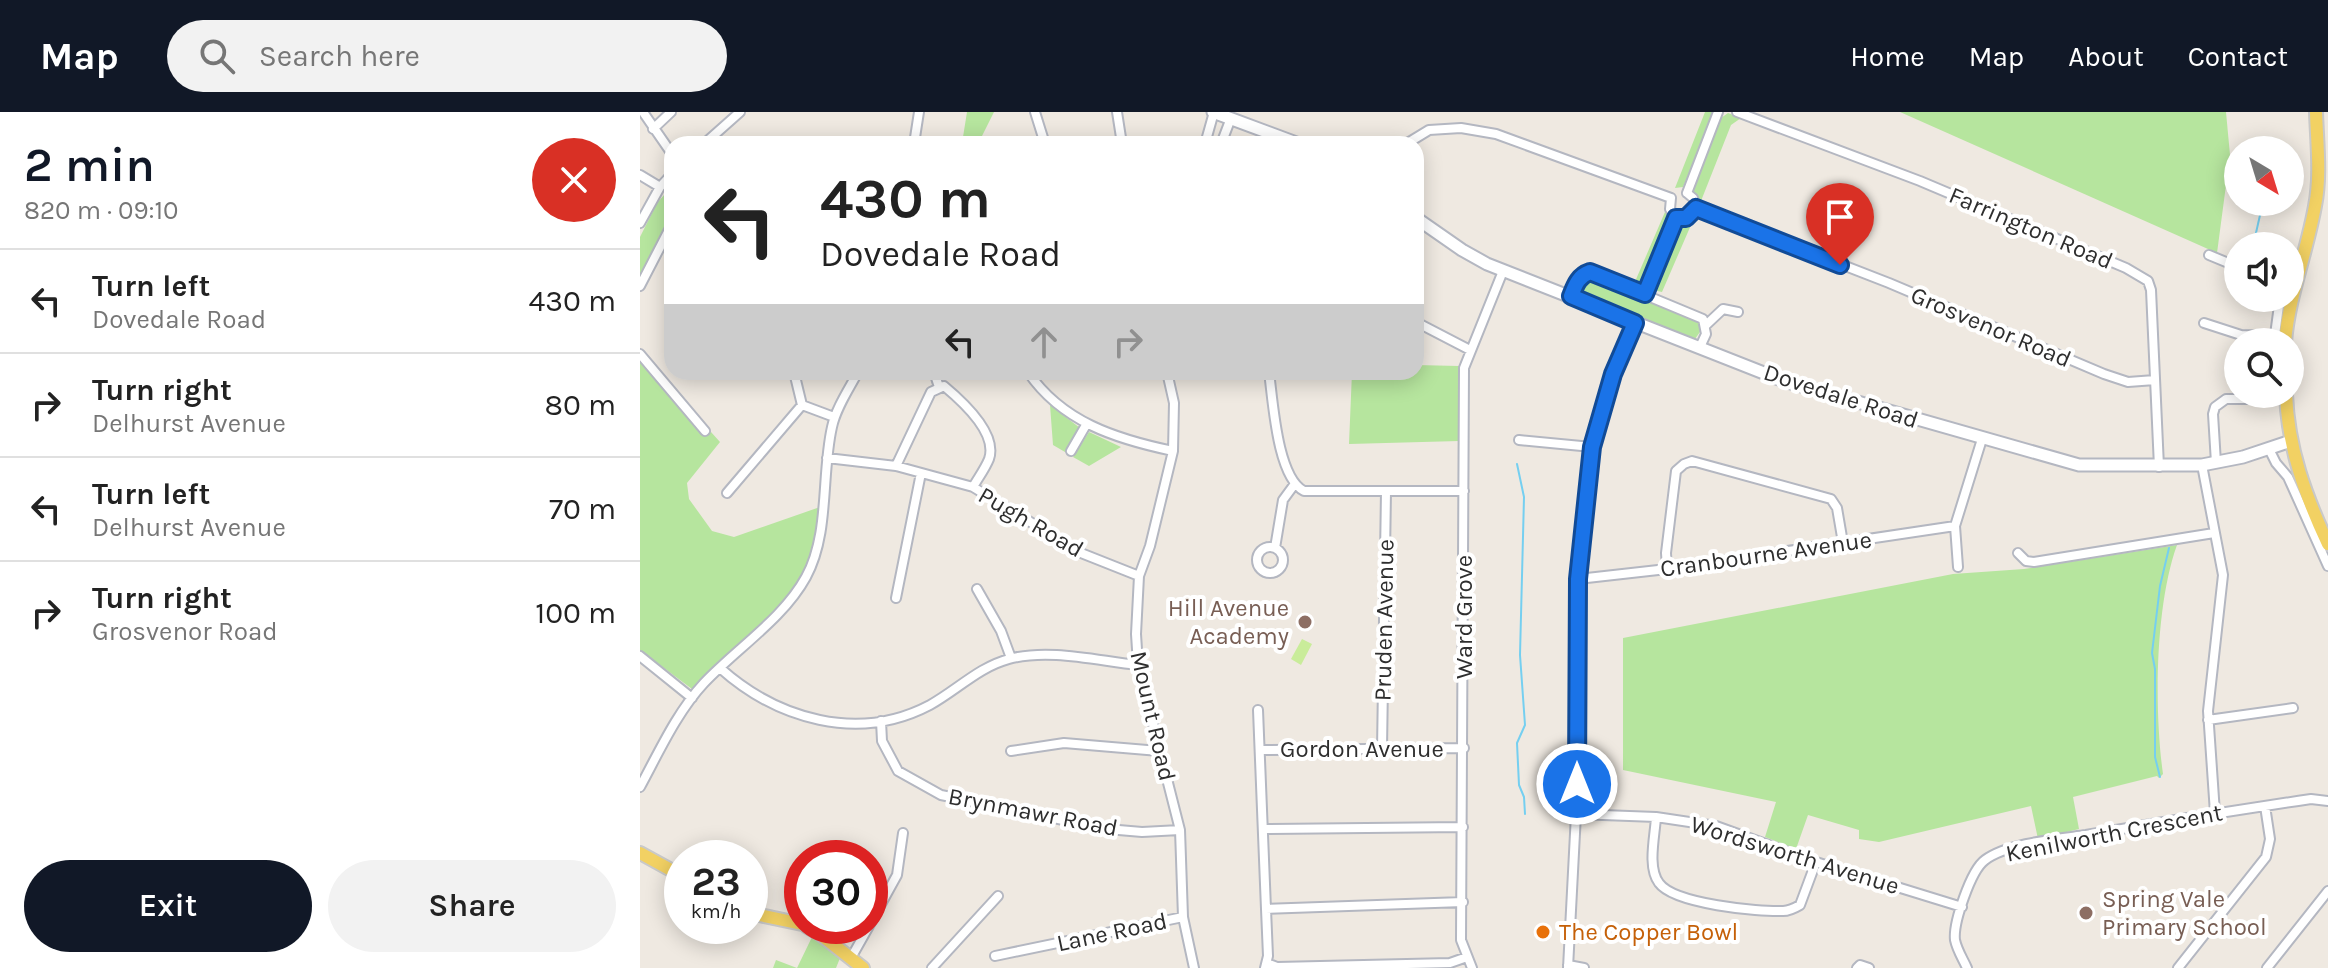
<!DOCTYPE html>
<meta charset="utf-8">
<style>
:root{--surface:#fff;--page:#f2f2f2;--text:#222;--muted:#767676;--line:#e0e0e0;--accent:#111827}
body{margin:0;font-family:Karla,sans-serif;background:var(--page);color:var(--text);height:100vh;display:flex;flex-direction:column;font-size:30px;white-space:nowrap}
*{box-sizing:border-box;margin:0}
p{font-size:26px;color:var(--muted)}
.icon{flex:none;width:44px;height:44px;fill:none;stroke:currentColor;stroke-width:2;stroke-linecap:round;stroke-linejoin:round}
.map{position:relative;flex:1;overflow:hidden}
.drawer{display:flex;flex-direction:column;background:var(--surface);width:640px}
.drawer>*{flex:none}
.hud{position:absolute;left:24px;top:24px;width:760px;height:244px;border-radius:24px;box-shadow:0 4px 20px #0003;background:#fff;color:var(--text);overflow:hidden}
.needle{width:52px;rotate:142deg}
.tools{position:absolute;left:1584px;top:24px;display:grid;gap:16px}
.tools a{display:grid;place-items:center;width:80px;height:80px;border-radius:50%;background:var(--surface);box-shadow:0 4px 20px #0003;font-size:40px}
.speed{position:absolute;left:24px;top:728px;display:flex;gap:16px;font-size:40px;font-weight:700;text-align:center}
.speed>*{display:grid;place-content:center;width:104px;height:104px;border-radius:50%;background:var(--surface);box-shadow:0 4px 20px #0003;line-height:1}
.speed small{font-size:20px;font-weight:400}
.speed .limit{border:12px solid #d22;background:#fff;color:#111}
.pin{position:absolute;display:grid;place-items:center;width:68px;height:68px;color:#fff;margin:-82px -34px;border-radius:50% 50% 50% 0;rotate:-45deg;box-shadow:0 0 8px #0007}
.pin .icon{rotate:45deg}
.me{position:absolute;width:88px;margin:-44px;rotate:0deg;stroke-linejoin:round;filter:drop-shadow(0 0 6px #0008)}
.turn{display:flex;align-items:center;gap:28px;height:168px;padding:0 24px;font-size:36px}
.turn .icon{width:104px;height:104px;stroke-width:2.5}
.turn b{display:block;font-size:56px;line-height:68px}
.lanes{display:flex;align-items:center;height:76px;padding:0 24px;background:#0003;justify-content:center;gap:40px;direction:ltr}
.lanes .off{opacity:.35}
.round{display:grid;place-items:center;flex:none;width:84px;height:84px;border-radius:42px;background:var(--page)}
.headline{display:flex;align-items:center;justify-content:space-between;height:136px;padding:0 24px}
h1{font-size:48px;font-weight:600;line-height:60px;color:var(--accent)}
.button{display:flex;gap:16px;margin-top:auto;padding:16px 24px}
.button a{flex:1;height:92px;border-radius:48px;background:var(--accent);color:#fff;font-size:32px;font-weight:600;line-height:92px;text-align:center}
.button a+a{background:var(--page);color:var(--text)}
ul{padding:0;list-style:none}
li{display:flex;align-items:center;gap:24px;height:104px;padding:0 24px;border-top:2px solid var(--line)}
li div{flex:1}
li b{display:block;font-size:30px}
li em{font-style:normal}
header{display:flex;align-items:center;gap:48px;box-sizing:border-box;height:112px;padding:0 40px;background:var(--accent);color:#fff}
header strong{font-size:38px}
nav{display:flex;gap:44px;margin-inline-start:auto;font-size:28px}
.search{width:560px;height:72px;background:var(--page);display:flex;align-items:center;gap:20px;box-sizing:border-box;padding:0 28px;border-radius:44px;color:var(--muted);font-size:30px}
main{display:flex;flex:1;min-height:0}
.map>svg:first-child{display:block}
.green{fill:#b6e59e}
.pitch{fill:#c9ec9a}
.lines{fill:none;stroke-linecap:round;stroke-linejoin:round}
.stream{stroke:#75cff0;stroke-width:2}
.street-casing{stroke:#b4b7c1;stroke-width:12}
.secondary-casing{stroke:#b4b7c1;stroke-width:15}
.primary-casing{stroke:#c9c9c9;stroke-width:16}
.street{stroke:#fff;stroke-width:8}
.secondary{stroke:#fff;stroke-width:11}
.primary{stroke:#f2d163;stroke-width:12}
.route-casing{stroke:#114b97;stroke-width:20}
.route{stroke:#1a73e8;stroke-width:14}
.education-dot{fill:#8d6e63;stroke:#fff;stroke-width:3}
.food-dot{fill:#e8710a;stroke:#fff;stroke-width:3}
.labels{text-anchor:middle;stroke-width:8;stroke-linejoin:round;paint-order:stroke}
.street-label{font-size:24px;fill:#2e2e2e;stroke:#fff}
.education-label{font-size:24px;fill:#785e54;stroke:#fff;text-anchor:end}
.food-label{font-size:24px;fill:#c56008;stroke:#fff;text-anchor:start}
</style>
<header>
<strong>Map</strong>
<div class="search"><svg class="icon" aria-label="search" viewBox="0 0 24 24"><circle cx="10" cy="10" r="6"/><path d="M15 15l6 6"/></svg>Search here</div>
<nav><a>Home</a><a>Map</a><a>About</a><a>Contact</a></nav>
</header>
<main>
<section class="drawer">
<div class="headline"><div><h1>2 min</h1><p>820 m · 09:10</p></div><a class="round" style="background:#d93025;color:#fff"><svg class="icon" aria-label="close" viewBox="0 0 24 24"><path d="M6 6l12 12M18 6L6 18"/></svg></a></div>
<ul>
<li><svg class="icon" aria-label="left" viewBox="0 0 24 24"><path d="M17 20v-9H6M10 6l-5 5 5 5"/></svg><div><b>Turn left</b><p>Dovedale Road</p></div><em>430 m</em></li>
<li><svg class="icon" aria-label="right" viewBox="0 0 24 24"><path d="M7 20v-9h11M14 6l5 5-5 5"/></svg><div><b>Turn right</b><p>Delhurst Avenue</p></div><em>80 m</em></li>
<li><svg class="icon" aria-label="left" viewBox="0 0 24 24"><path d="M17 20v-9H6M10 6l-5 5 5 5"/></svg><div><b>Turn left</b><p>Delhurst Avenue</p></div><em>70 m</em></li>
<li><svg class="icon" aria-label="right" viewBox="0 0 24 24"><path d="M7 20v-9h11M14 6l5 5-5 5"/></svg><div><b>Turn right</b><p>Grosvenor Road</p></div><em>100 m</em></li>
</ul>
<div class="button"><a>Exit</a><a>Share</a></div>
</section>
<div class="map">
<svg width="1688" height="856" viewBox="0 0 1688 856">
<rect width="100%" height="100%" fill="#efe9e1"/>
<path class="green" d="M327,0H354L340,28L323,25Z
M1065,0H1075L1043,75L1035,76Z
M1260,0H1586L1590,43L1577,141Z
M1088,1L1101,6L1091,13L1061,89L1053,80V73L1081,6Z
M32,74V105L0,166V125L17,91Z
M1025,100L1033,108L1005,172H994Z
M1048,109L1051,113L1022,180L1013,178L1011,174L1037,114Z
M948,167H954L1058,208L1062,217L1055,227L942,184L940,174Z
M0,250L62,323L71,320L80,330L47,371L49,387L72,419L94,425L180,395C178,417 176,442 166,462C146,499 84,547 52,577L0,538Z
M776,253L819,254V329L709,332L712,260H776Z
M410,293L440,316L425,340L413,333Z
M449,320L481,335L449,354L433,345Z
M1537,433C1515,494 1514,598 1523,662L1519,666L1517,664L1433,685L1439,717L1398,727L1391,694L1239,730L1219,727V718L1168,703L1156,737L1125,725L1136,690L983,658V526L1313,462L1384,457Z
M172,825L200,846L196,856H133L136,848L157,856Z"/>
<path class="pitch" d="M662,527L672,532L661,553L651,547Z"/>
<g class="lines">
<path class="stream" d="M1633,38V35
M1613,134L1623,90
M877,352L884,385L880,543L885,613L877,631L879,673L884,685L885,702
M1520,665L1515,645V557L1512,541L1520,474L1529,436"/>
<g class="street-casing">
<path id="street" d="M3,0L32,42
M395,0L405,32
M477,0L482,32
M1097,0L1280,69L1486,156L1508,169L1511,178L1519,355
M13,17L31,0
M64,32L100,0
M274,32L279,0
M565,32L574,0
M581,32L591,6
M766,32L789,18L821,16L856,22L1031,86
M0,63L20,75
M1047,81L1078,0
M1031,86L1030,97L1036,106
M1056,96L1249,171L1464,262L1488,270L1515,268
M1036,106H1046L1056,96L1053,86L1047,81
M0,111L20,75L32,62
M1569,143L1598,155
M0,174L32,112
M1005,182L1036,106
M931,184L940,166L950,160L1063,207L1066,222L1060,235
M776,210L830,238
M1564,211L1601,223L1635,224
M1066,213L1083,197L1098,200
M1634,230L1640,186
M0,242L65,319
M154,260L162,293L194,305
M294,260L299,275
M388,260C422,310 476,327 533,339
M527,260L534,291L533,339L510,434L499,464L496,522L498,553L540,718L543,805L554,856
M629,260C633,289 637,365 664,379H824
M879,328L952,335
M1629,337L1636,351L1648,365L1688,454
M431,339L446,313
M187,346L256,354L333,375L441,441L499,464
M1576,351L1573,302L1575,295L1586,287H1616L1630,282
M1562,353L1583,463L1568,599L1575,701
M256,354L291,280L304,274C322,289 358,321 349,347C345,357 338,366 333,375
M87,381L162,293
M617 448a13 13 0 1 1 26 0a13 13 0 1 1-26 0Z
M635,436L643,388L654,373
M1378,441L1386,449L1394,450L1574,421
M1318,455L1315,414L1342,327
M1027,457L1026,441L1036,359L1044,352L1052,349L1191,387L1197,396L1203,431
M938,467L1027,457L1315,414
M337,477L361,519L371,546
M256,486L281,361
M0,544L52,586
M80,556C137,607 218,631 290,593C317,578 339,555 369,547C409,536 458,549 498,553
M618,598L626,797L628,844L625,856
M1568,608L1653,596
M241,609L242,629L258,659L301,683L467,717L502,720L540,718
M742,637L746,379
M620,638L824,636
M371,639L424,631L519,639
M0,675C19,640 37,600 64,571C97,536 143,507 166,465C190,421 181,363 192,315C196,296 209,277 218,260
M936,702L1016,705L1076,714L1176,750L1322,795
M1016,705C1015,724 1007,755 1019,771C1034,792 1118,800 1143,799C1150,799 1155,796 1160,793L1176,750
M623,717L823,715
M188,746L190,742
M626,797L823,790
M154,810L162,795
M230,812L257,763L263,721
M355,844L543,805
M211,846L229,814
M627,851L637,855L810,851L827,845
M928,853L944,856
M292,856L358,784
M832,856L821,828L824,256L863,159
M928,856L936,702L938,467L952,335L973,262L995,211
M1217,856L1220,853L1229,856
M1327,856C1323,847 1317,838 1315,828C1313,811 1331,758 1345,748C1368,731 1417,727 1446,723C1521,710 1596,698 1671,687L1688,689
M1538,856L1626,745L1630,727L1625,694
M1627,856L1688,779"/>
</g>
<g class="secondary-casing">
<path id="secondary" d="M573,0L659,32
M776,106L822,138L847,152L1144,269L1439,353H1562L1603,345L1651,329"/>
</g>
<g class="primary-casing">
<path id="primary" d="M1645,230C1649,183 1667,140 1675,94C1681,64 1677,31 1676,0
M1646,282C1648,336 1665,383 1688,432
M0,741L42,764
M110,801L162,812
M166,814L180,822L223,856"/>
</g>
<use href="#street" class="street"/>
<use href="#secondary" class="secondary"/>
<use href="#primary" class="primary"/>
</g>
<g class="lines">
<g class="route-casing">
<path id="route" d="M937,672L938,467L952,335L973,262L995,211L931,184C935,174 938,164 950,160L1005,182L1036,106H1046L1056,96L1200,153"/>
</g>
<use href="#route" class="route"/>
</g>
<g class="education-dot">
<circle cx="665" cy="510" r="8"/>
<circle cx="1446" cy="801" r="8"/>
</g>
<circle class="food-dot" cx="903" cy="820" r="8"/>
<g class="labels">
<g class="street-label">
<text transform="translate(1391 116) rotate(23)" y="8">Farrington Road</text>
<text transform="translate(1351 215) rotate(23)" y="8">Grosvenor Road</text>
<text transform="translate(1201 284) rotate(18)" y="8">Dovedale Road</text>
<text transform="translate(391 410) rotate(30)" y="8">Pugh Road</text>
<text transform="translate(1126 442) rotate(-8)" y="8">Cranbourne Avenue</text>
<text transform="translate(824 505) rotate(-90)" y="8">Ward Grove</text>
<text transform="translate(744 508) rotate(-89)" y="8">Pruden Avenue</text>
<text transform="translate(513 604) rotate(77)" y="8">Mount Road</text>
<text x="722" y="645">Gordon Avenue</text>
<text transform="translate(393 700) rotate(11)" y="8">Brynmawr Road</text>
<text transform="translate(1474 721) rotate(-11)" y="8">Kenilworth Crescent</text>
<text transform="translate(1155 743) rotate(17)" y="8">Wordsworth Avenue</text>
<text transform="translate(472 820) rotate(-12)" y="8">Lane Road</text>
</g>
<g class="education-label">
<text x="649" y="504">Hill Avenue<tspan x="649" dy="28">Academy</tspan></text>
<text x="1462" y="795" text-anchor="start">Spring Vale<tspan x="1462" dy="28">Primary School</tspan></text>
</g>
<g class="food-label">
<text x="919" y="828">The Copper Bowl</text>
</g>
</g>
</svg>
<div class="tools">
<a><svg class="needle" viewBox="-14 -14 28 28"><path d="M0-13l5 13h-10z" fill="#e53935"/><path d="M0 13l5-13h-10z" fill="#767676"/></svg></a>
<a><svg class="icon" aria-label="sound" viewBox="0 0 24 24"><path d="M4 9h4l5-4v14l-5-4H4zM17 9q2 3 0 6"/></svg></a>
<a><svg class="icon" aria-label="search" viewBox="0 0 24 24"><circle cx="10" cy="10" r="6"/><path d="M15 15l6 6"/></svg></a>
</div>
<div class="speed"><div>23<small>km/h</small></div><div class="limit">30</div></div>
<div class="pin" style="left:1200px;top:153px;background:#d93025"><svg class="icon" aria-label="arrive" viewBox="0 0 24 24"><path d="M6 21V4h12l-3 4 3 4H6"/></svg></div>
<svg class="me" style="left:937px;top:672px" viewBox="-20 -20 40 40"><circle r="17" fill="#1a73e8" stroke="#fff" stroke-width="3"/><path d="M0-11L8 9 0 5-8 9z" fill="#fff"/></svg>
<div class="hud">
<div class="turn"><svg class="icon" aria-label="left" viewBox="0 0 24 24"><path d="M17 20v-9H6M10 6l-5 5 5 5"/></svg><div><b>430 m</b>Dovedale Road</div></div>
<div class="lanes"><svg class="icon" aria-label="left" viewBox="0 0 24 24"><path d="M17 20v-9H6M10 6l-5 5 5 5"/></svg><svg class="icon off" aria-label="ahead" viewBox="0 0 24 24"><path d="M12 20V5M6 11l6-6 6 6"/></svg><svg class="icon off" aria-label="right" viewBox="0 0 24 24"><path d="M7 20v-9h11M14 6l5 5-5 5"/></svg></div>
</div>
</div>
</main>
